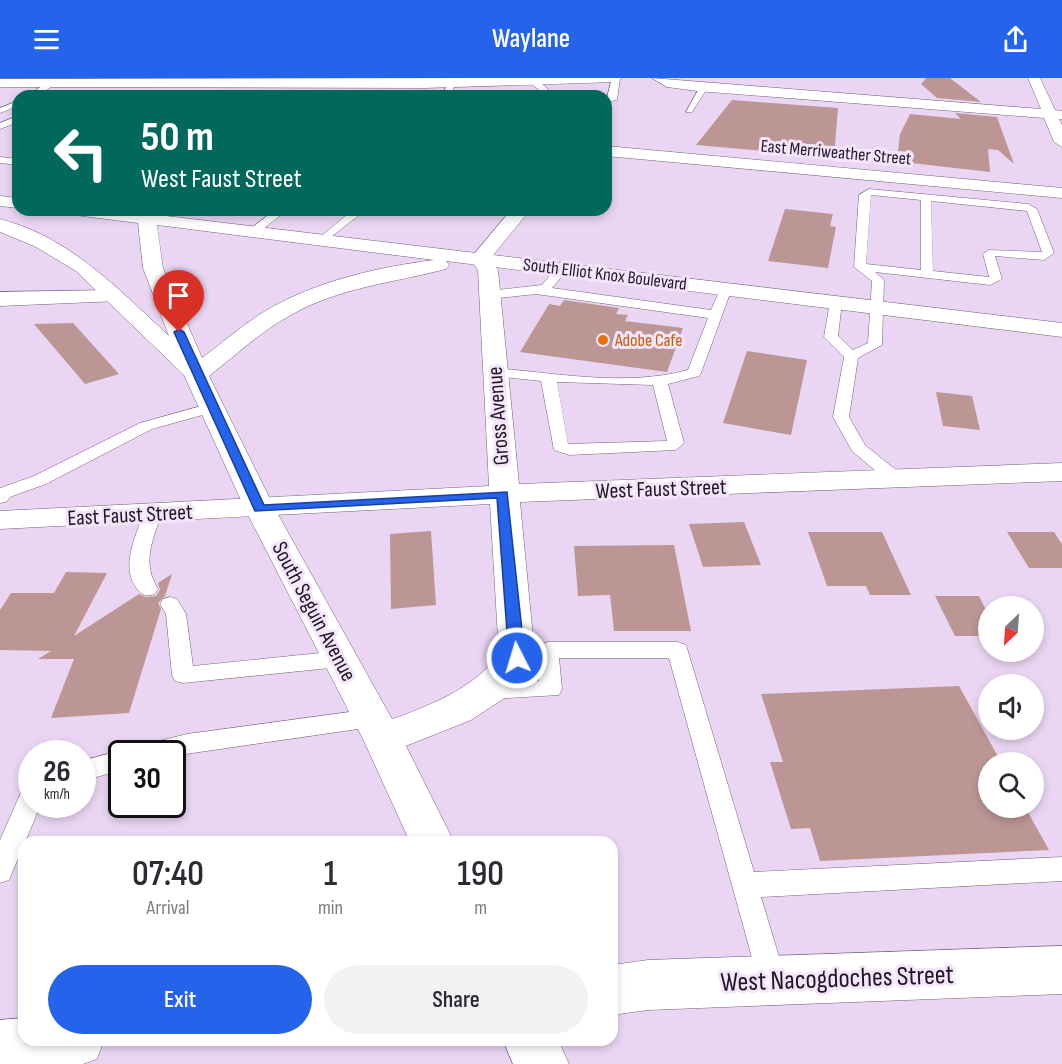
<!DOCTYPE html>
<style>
:root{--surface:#fff;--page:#f2f2f3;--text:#2b2b33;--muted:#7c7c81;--accent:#2563eb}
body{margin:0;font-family:"Sofia Sans Condensed",sans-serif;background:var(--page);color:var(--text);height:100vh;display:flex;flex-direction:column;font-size:22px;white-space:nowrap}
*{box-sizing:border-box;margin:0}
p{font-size:20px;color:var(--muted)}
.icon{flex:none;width:33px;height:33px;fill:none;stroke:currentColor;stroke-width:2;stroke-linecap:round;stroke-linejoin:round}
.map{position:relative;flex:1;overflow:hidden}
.panel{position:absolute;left:18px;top:758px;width:600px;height:210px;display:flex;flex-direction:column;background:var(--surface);border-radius:18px;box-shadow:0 3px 9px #0003}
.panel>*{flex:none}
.banner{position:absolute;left:12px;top:12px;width:600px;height:126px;border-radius:18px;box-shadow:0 3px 9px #0003;background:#00695c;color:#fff;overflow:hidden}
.needle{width:39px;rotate:205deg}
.controls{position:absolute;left:978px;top:518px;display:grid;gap:12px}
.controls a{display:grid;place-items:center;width:66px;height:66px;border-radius:50%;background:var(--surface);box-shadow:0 3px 9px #0003;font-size:30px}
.speed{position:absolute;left:18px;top:662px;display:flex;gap:12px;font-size:30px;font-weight:700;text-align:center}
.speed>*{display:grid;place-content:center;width:78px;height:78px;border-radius:50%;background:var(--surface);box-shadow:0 3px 9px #0003;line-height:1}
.speed small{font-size:15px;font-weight:400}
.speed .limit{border:3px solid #111;border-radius:9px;background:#fff;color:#111}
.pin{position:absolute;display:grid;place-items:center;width:51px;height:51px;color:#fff;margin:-62px -26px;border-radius:50% 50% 50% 0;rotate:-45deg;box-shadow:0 0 6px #0007}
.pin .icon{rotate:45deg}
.me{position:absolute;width:66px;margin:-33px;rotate:355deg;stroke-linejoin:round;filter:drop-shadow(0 0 4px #0008)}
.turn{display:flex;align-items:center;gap:21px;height:126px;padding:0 30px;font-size:27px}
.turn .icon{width:78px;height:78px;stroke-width:2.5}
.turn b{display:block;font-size:42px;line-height:51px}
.eta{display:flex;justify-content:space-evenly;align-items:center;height:102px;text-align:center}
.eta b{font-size:36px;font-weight:600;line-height:42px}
.primary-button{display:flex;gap:12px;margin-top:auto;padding:12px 30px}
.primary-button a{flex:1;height:69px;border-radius:36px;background:var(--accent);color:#fff;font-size:24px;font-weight:600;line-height:69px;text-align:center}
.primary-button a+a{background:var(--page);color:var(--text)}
header{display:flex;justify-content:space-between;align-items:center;height:78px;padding:0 30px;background:var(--accent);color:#fff;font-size:27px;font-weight:600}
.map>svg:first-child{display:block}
.building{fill:#bb9695}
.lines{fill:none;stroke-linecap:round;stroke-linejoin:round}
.service-casing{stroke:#73617a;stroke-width:1}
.minor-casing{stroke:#73617a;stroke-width:1}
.secondary-casing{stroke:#73617a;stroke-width:1}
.service{fill:#fff;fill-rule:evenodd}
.minor{fill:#fff;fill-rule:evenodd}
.secondary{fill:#fff;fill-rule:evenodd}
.route{fill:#2563eb;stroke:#184099;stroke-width:1.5}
.food-dot{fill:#e8710a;stroke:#f5e5fc;stroke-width:2}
.labels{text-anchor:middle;stroke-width:6;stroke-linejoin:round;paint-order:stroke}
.far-street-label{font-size:18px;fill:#1e1721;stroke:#f5e5fc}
.far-food-label{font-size:18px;fill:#c56008;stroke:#f5e5fc;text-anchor:start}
.street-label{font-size:22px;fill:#1e1721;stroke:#f5e5fc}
.near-street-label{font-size:27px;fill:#1e1721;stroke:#f5e5fc}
</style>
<header><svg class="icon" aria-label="menu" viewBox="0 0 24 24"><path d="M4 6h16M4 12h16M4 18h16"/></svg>Waylane<svg class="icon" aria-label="share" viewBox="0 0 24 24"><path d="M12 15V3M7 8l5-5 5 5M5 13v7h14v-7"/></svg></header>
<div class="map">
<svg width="1062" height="986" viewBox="0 0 1062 986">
<rect width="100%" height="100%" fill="#ead6f3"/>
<path class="building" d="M926,0H950L981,24L937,20L921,6Z
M732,22L838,30L834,79L696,67Z
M955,35L997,39L1014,86L998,72L988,71L990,94L911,85L913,74L898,73L900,56L910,36L961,41Z
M785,131L833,136L830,148L836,149L828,190L768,183Z
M564,222L619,230L616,236L628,237L625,243L683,250L667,294L520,274L549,226L560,228Z
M73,245L119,296L85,306L34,246Z
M747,273L807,282L791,357L723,345Z
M936,314L972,318L980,352L943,348Z
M744,444L761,487L703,489L689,446Z
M431,453L436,527L391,531L390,456Z
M808,454H882L911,517H870L866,508H827Z
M1007,454H1054L1062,466V490H1029Z
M674,467L691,553H614L610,517L578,518L574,468Z
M66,494L107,495L74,558L139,516L146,519L156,518L160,512L158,505L172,496L165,518L158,525L161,531L129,635L51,640L74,581H38L51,573L0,572V532L11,515H54Z
M935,518H979L988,536V558H955Z
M959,608L1001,684H988V729H1025L1049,772L820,783L810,750L791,751L770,684H783L761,616Z"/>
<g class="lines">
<g class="service-casing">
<path id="service" d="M612,0H620L617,22L606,24Z
M533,1H536L556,18H547L530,5Z
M50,3L57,5L37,18H27Z
M449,3L456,5L450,18H442Z
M701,7L708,9L692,34H686Z
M18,23V28L0,35V30Z
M18,38V44L0,51V45Z
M0,79L18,81V87L0,85Z
M869,111L1028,126L1037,131L1054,175L1044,182L995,178L1002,201L990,207L875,194L884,202L882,267L858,280L849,339L865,367L902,397L905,401L902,405H890L852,373L833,339L844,279L824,259L830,224L836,220L842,224L838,258L853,272L868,265L872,203L854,189L859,117ZM871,117L921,122V192L866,186ZM931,123L1027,133L1042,174L989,172L983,176L989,199L933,193Z
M275,132H287L257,156H249V152Z
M308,132H366L323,165L317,162L319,160L349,135H313Z
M562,187L568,191L552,210L711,232L722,207H730L732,210L701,295L699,298L668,306L684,365L676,372L569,377L554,372L541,303L494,298L487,294L494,290C557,295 625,309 688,292L708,240L536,216L489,221L483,217L489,213L542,207L558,188ZM557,304L653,307L667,363L568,366Z
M212,325L217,327L220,330L217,333L152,351L46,406L10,419L6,424L0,425V410L34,398L140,345Z
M153,429L162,434C153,463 141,483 158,511L155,516C148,518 143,518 138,512C119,490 136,458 144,434Z
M170,519L177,521L186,536L193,588L340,573L348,575L351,581L348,587L340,589L183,605L175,603L172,597L166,536L160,526L163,521Z
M548,564H678L686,567L754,794L1062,779V803L761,819L786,902L781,912L771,917L761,912L669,580H559L562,611L559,617L490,621L482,619L479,613L482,607L539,603L537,572L540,567Z
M372,631L380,634L384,640L380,646L372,649L172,678V675H135L139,668L187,656Z
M122,672L130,675H122V692L82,703V683Z
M32,707V726H41L9,802L0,805V762L23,710Z"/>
</g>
<g class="minor-casing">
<path id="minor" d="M652,0L1041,31L1028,0H1040L1055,32L1062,33V41H1059L1062,47V69L1054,64L1044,40L697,13L667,9Z
M606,68L1062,110V120L606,78Z
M511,132H530L490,181L498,192L519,406L1062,385V403L520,424L535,580L530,589L503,621L471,642L383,677L369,672L363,661L369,650C416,632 466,618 499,577L490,426L0,451V433L489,408L478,192L470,181Z
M111,212L119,213L122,218L119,223L0,228V214Z
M1062,868V916L648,932L612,937V887L648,882Z
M24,940V962H104L97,981L83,986H0V942Z"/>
</g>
<g class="secondary-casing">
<path id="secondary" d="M494,0H622L616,4L424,10L0,9V1Z
M0,118L18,120V130L0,128Z
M66,132L140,134L141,132H159L158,137L1062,245V259L446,183L449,187L446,191C393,205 340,209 291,237C261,253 236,277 209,298L275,431L397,650L454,764H410L363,661L245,431L184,297L76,193L34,168L0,154V141C70,159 118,211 169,258L143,190L138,145L75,137ZM157,147L434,182C380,189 325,201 276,227C249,241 226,262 202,280L163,190Z
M503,962H558L569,986H513Z"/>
</g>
<use href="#service" class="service"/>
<use href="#minor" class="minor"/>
<use href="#secondary" class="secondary"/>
</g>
<path class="route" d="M179,251L184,254L264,427L507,414L525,580L522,583H512L509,580L497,420L255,433L174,254Z"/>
<circle class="food-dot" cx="603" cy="262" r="6"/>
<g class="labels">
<g class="far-street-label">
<text transform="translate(836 74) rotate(5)" y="6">East Merriweather Street</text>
<text transform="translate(605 196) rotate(7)" y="6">South Elliot Knox Boulevard</text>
</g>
<g class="far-food-label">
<text x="615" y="268">Adobe Cafe</text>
</g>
<g class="street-label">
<text transform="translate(497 338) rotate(-94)" y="8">Gross Avenue</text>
<text transform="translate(661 410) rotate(-2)" y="8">West Faust Street</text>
<text transform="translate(130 436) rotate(-3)" y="8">East Faust Street</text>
<text transform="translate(315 533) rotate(62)" y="8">South Seguin Avenue</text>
</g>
<g class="near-street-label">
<text transform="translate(837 900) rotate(-2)" y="9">West Nacogdoches Street</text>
</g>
</g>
</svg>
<div class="controls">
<a><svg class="needle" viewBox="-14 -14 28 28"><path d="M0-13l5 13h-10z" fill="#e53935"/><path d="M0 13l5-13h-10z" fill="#7c7c81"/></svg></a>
<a><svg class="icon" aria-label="sound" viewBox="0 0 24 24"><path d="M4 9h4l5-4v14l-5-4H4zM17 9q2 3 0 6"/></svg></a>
<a><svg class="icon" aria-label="search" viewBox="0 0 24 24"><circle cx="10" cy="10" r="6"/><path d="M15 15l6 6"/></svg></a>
</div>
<div class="speed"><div>26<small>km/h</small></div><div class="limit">30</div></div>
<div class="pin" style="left:179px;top:254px;background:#d93025"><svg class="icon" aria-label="arrive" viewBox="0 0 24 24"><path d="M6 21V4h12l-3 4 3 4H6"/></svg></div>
<svg class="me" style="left:517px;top:580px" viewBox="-20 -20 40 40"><circle r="17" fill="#2563eb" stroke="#fff" stroke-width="3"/><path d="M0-11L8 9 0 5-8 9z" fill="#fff"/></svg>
<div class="banner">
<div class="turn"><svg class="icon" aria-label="left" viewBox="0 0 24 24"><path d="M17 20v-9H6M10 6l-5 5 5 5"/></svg><div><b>50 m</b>West Faust Street</div></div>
</div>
<section class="panel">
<div class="eta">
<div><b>07:40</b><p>Arrival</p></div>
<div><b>1</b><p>min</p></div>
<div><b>190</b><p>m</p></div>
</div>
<div class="primary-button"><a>Exit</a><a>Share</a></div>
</section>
</div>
